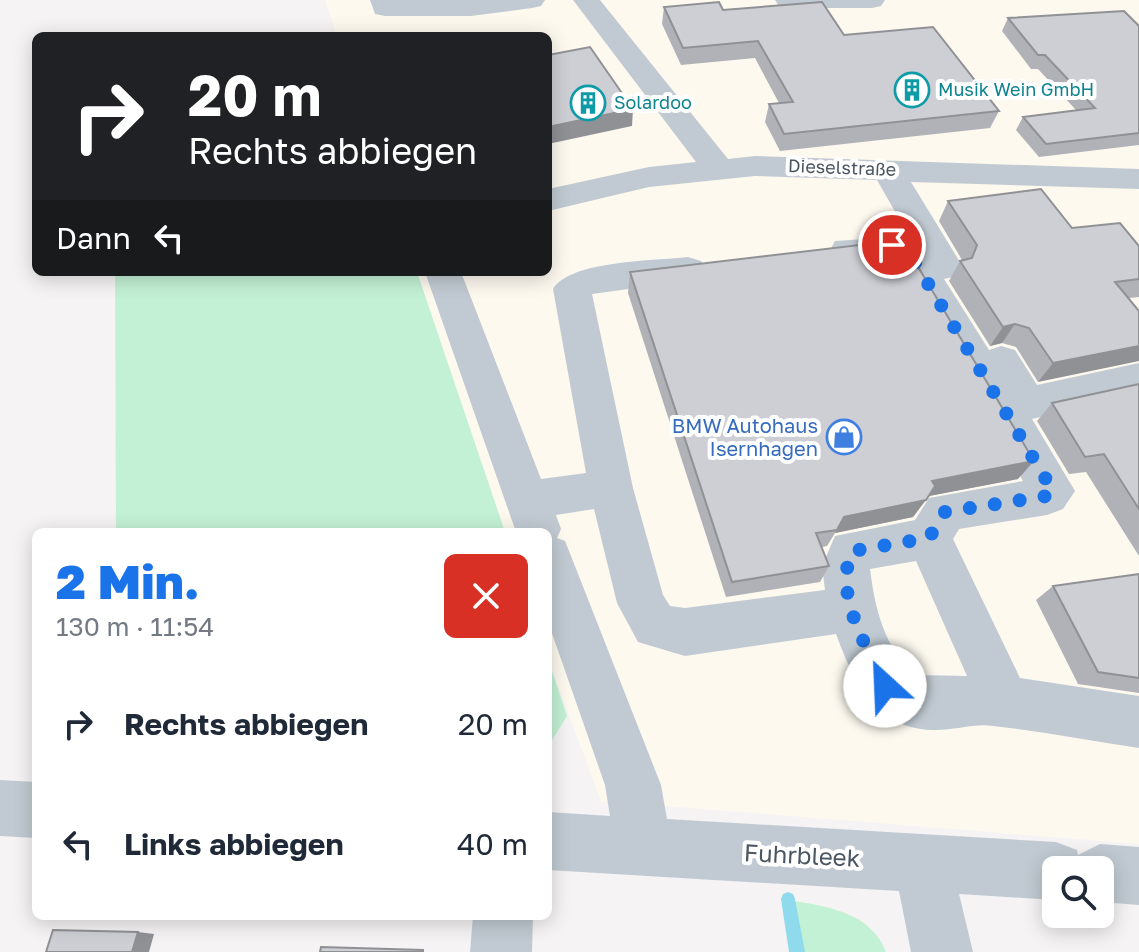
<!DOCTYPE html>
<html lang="de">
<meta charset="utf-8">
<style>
:root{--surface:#fff;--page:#f2f2f3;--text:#1f2937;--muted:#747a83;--accent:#1a73e8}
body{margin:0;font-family:"Golos Text",sans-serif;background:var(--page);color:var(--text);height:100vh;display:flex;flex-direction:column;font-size:30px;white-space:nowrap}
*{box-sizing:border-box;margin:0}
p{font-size:26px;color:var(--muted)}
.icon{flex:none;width:44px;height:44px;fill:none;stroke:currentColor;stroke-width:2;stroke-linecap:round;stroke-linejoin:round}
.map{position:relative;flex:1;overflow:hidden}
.details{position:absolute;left:32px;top:528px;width:520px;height:392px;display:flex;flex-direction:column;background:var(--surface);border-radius:12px;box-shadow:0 4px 20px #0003}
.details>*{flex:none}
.banner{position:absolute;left:32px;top:32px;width:520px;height:244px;border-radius:12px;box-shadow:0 4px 20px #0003;background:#202124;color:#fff;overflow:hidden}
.tools{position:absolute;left:1042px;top:856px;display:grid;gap:16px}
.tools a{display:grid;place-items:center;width:72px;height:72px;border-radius:12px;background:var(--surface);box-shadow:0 4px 20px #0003;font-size:40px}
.pin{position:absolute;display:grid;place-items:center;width:68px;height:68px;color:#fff;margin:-34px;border:4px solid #fff;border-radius:50%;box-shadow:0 2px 8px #0007}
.me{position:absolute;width:88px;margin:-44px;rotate:335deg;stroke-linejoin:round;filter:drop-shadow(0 0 6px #0008)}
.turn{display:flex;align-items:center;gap:28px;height:168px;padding:0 24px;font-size:36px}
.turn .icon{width:104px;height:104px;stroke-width:2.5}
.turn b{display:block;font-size:56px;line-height:68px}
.then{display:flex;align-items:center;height:76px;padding:0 24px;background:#0003;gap:16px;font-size:30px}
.round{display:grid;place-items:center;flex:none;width:84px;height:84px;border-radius:12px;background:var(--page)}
.overview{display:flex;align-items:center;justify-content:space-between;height:136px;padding:0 24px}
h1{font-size:48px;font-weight:800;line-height:60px;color:var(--accent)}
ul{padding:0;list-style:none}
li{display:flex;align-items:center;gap:24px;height:120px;padding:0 24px}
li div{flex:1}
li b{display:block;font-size:30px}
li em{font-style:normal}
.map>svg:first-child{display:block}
.commercial{fill:#fdf9ef}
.green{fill:#c3f1d5}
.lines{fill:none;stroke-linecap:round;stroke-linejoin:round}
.stream{fill:#90daee;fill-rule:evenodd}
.minor{fill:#c1cad2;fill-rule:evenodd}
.wall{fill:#b0b2b7}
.shaded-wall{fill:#909195}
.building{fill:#cdcfd5;stroke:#909195;stroke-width:2}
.route{stroke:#1a73e8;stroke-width:14;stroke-dasharray:0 25.2}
.labels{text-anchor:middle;stroke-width:8;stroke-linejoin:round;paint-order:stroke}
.far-culture-label{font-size:18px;fill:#0d838f;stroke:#fff;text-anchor:start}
.far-street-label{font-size:18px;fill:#4a5661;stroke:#fff}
.shop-label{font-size:20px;fill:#366cbe;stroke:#fff;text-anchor:end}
.near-street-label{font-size:24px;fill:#4a5661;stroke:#fff}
</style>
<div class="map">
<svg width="1139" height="952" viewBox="0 0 1139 952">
<rect width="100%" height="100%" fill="#f5f3f3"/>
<path class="commercial" d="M325,0H1139V844L601,801L548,659V532H505L417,272H548V36H337Z"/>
<path class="green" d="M115,272H417L505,532H116Z
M548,659L567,716L548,747Z
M794,901C830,907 871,913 886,952H802Z"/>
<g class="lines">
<path class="stream" d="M788,892L793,894L795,899L805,952H789L781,899L783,894Z"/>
<path class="minor" d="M370,0H545L541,6L532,8L471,16H385L375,14Z
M573,0H600L728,159L755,156L1139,169V189L911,182L963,267L958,276L944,279L989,350L1001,346L1015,350L1037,385L1139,363V395L1032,419L1075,491L1063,509L1047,515L959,529L953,539L1020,678L1139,696V748C1091,741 1042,731 993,726C974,723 953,731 932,730C874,728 854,682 836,634L685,656L638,642L617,603L594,509L556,515L561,529L557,538L565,541L571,556L661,785L667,819L1056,842L1077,850L1078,855L1100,844L1139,847V905L1100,902V870H1056V900L959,894L973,952H911L899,891L548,870V812L610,816L605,785L548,622V532H516L425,272H461L541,479L586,473L553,289C571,260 655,261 688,257L701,261L706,270L701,279L592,294L633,488L663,595L670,606L685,608L825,590L822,566L835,536L915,520L929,498L1023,481L896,260L848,262L835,259L830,250L835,241L909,236L877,180L755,176L649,187L548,211V189L649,167L696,162ZM916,561L967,676L914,675C884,646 875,609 870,569Z
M775,0H885L881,6L872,8H788L779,6Z
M0,780L36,782V838L0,836Z
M473,916H533L532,952H470Z"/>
</g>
<path class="wall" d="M664,7L723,10L844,35L999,111L990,128L780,151L765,122L769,104L779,103L755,58L681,65L662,24Z
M1008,18L1139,26V145L1039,157L1016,130L1023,117L1076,110L1038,69H1031L1002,31Z
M948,201L1072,228L1139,246V297L1129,298L1038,382L1016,347L1002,343L990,346L949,281L960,261L962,260L939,221Z
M630,272L1018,479L928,496L913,517L835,533L827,546L822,547L829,566L820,582L726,597L628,293Z
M1139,384V556L1086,472L1069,474L1037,421L1052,403Z
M1139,574V693L1078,684L1036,600L1053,586Z"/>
<path class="shaded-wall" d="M633,109L632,126L548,144V127Z
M1015,324L1002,343L990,346L1003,327Z
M1139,346V361L1038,382L1053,363Z
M1034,461L1018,479L919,498L932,481Z
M926,500L913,517L835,533L844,517Z
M138,932L154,934L149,952H132Z"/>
<path class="building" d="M719,2L723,10L822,2L844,35L933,27L999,111L784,134L769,104L793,102L758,41L683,48L664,7Z
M1124,11L1139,26V133L1046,144L1023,117L1095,108L1045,55H1038L1008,18Z
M590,47L633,109L548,127V55Z
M1041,189L1072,228L1120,223L1139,246V279L1115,282L1139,311V346L1053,363L1029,328L1015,324L1003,327L960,261L972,258L977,245L948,201Z
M902,240L1034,461L932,481L935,486L926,500L844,517L837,530L816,533L829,566L732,582L630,272Z
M1139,384V509L1104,454L1085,457L1052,403Z
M1139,574V678L1098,672L1053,586Z
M53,930L138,932L132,952H46Z
M321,947L423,950V952H320Z"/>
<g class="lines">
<path class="route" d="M885,686C867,646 833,595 852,551L929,538L945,512L1047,496L1053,491L906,247L892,245"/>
</g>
<defs>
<g id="building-ring" transform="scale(1.8)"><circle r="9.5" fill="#fff" stroke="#0f9aa8" stroke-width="1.5"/><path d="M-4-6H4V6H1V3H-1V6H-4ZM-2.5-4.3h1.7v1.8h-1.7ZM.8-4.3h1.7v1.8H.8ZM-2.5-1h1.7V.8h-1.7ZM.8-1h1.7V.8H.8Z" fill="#0f9aa8"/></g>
<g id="shop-ring" transform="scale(1.8)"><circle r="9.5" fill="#fff" stroke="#3f7fe0" stroke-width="1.5"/><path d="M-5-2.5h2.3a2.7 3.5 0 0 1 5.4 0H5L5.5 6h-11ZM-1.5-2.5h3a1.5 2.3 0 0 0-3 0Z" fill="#3f7fe0"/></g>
</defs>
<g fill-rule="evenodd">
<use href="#building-ring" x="912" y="90"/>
<use href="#building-ring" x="588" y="103"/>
<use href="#shop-ring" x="844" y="437"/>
</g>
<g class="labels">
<g class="far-culture-label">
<text x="938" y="96">Musik Wein GmbH</text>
<text x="614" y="109">Solardoo</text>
</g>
<g class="far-street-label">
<text transform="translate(842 168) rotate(2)" y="6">Dieselstraße</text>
</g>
<g class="shop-label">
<text x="818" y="433">BMW Autohaus<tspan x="818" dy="23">Isernhagen</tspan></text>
</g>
<g class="near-street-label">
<text transform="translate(802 856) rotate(3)" y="8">Fuhrbleek</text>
</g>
</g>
</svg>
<div class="tools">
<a><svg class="icon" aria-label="search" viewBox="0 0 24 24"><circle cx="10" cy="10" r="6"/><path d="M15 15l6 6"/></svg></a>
</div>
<div class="pin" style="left:892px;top:245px;background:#d93025"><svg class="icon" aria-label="arrive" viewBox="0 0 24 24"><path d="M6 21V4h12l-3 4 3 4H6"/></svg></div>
<svg class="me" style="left:885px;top:686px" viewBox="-20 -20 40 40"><circle r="19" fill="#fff"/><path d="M0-13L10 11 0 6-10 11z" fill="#1a73e8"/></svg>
<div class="banner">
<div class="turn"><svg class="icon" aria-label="right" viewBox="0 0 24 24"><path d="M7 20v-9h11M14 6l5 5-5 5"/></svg><div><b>20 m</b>Rechts abbiegen</div></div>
<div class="then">Dann<svg class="icon" aria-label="left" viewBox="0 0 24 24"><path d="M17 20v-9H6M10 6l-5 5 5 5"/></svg></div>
</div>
<section class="details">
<div class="overview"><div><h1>2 Min.</h1><p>130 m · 11:54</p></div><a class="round" style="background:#d93025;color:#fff"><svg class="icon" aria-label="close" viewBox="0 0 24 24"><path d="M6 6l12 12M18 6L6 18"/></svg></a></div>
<ul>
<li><svg class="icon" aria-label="right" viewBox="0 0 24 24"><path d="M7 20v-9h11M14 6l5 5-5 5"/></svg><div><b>Rechts abbiegen</b></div><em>20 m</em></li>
<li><svg class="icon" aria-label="left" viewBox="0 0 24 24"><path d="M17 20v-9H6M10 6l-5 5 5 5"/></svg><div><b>Links abbiegen</b></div><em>40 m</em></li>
</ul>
</section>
</div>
